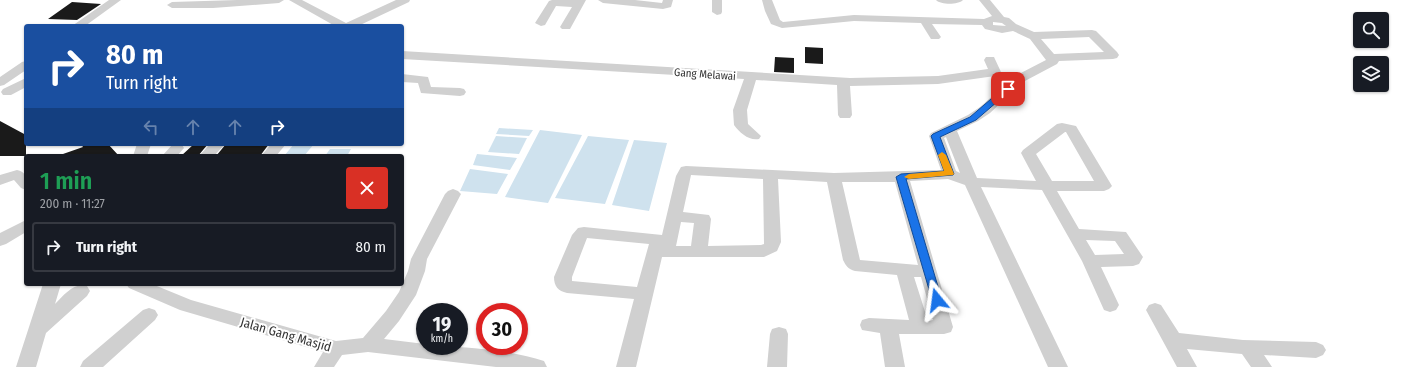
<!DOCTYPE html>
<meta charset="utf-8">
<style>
:root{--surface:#171b24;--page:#20242c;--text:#f1f3f6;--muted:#9ea1a6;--line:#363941}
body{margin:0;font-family:"Fira Sans Condensed",sans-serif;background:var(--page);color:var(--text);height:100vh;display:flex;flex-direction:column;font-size:15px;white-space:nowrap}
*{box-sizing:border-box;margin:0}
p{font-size:13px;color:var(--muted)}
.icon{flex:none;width:22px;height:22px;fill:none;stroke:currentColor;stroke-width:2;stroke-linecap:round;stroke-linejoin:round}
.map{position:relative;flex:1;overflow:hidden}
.drawer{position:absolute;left:24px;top:154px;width:380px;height:132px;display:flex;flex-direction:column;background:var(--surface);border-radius:4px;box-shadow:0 1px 3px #0004}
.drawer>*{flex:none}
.top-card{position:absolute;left:24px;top:24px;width:380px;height:122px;border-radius:4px;box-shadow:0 1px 3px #0004;background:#1a4fa0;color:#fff;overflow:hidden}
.controls{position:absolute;left:1353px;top:12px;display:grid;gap:8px}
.controls a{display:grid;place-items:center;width:36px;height:36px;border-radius:4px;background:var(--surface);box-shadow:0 1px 3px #0004;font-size:20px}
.speed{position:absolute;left:416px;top:303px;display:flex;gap:8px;font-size:20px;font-weight:700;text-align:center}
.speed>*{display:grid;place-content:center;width:52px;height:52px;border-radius:50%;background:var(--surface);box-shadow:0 1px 3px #0004;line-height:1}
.speed small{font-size:10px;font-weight:400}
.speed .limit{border:6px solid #d22;background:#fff;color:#111}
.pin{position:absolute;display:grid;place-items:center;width:34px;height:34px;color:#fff;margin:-17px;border-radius:8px;box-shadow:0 2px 6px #0006}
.me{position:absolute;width:44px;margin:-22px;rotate:344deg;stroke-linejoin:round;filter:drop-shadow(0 0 3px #0008)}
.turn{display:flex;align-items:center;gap:14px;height:84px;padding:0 16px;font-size:18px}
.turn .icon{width:52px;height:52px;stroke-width:2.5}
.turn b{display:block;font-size:28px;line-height:34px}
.lanes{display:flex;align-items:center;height:38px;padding:0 16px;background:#0003;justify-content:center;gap:20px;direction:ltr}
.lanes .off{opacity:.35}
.round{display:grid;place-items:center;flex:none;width:42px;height:42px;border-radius:4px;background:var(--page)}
.summary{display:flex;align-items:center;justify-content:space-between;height:68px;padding:0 16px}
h1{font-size:24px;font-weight:600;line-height:30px;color:#1e9e55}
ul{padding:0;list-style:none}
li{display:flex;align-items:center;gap:12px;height:50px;margin:0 8px 6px;padding:0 8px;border:2px solid var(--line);border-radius:4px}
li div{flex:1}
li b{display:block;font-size:15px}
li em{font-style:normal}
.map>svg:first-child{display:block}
.water{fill:#cfe2ee}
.building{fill:#1a1a1a}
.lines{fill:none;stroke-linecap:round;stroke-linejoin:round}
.minor{fill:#d0d0d0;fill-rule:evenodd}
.route{fill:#1a73e8;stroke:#114b97}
.slow{fill:#f59e0b}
.labels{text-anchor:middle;stroke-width:4;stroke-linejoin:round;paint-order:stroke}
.street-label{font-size:11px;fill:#333;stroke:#fff}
.near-street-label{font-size:13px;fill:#333;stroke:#fff}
</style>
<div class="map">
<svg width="1401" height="367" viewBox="0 0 1401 367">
<rect width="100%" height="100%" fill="#fff"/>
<path class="water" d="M499,128L533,130L529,136L496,134Z
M540,130L582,135L548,203L505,197Z
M496,136L527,138L519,154L488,152Z
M588,136L629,140L605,204L555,198Z
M634,140L667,143L649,211L612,205Z
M294,144H314L304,156H284Z
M330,149H351L347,156H325Z
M477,154L517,158L510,170L473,165Z
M470,169L508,174L497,194L460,191Z"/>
<path class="building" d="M72,2L101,4L77,20L48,19Z
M805,47L823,48V64L805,63Z
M775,57L794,58V73L774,72Z
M0,121L26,135V156H0Z
M81,144H108L119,156H64L63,154L83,147Z
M194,144H208L198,156H181Z
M226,144H269L260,156H216Z"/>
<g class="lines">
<path class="minor" d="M109,0H121L85,26H72Z
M237,0H284L279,3L213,8H172L167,5L172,2Z
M289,0H302L346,23L396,0H410L409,2L358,26H335Z
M552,0H586L570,29H562L560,27L572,7L556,6L545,25L541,26L535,23L549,1Z
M598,0H635L662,3L663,0H673L671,7L663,9L603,3Z
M712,0H722V12L721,14L717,15L712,12Z
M762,0H772L780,20L783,22L854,15L984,19L992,16L979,0H990L1004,17L1009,18L1016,24L1034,32L1092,30L1096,31L1117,52L1119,55L1117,58L1113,59L1059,61L1057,64L1023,82L990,113L978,121L957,131L977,178L1036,181L1021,153L1023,150L1057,124L1062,123L1076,126L1112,186L1109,189L1104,191H1057L1079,229L1126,232L1143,257L1139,264L1133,266L1101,267L1119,305L1116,310L1110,312L1104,310L1082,261L1042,190L981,187L1068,367H1048L965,185L948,179L910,181L953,327L951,332L944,334H899L905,367H885L880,333L862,330L860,325L862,320L869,318L909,320L897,275L855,271C848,269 846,266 843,260L827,182L778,179L781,242L777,251L764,257H662L636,367H616L634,299L567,293C558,291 554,286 554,277L572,235L578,228L584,227L662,235L676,176L681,167L686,166L834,173L941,170L929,136L931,133L968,115L980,107L1015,76L1046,60L1030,39L1013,31L1002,33L985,29L982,25L932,24L941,37L939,39H931L921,23L854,21L782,28L771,24L765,11ZM993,22L1002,23L1006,26L993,25ZM1089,37L1104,52L1054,54L1041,39ZM1065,132H1066L1094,181H1052L1036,154ZM946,137L960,173L956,171L944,138ZM691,175L763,179L764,244L761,245L708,246L711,219L709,215L683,212ZM842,182H895L918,265L860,260ZM681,222L694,223L691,246H676ZM587,238L649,244L637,287L572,281V277ZM1086,240L1115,241L1124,254L1095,255ZM914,277H921L933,320L928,321Z
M936,0H963C958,5 941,5 936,0Z
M402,51L850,78L938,76L988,69L984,60L986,57H994L1001,72L999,75L995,76L938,84L850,86L852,115L850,118H840L838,115L837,85L756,80L747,110L748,124L761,136L759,139C749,141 740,133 734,125L733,110L744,79L402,59Z
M26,61V70L4,85L0,86V77L22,62Z
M402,74L428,77L431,87L460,88L464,89L466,92L464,95L460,96L421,93L418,83L402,82Z
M26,78V87L11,95H3L1,92L3,89Z
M137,144H151L147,156H133Z
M176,144L182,145L184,148L177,156H162L172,145Z
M210,144H225L214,156H199Z
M271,144H286L276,156H261Z
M17,170C28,172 26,180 26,190L21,188L14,180L0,185V175Z
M453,189L458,191L461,194L427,259L425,271L416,295L399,321L384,339L425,344V346C461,346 510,350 544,361L547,367H496L368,352L342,355L334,367H314L323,352L180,310L129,288L126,284H152L191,300L336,341L363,338L386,311L399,292L408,271L411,259L445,194L448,191Z
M26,220V232L6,244L0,246V233Z
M43,284H61L55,304C64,295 74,282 87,286L90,291L87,296L46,333L36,367H16Z
M1155,303L1161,305L1179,333L1243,340L1316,342L1323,345L1326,350L1323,355L1316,358L1264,355L1272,367H1251L1242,354L1187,349L1197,367H1177L1146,310L1149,305Z
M149,308L155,310L158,315L155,320L103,367H80L83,361L143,310Z
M779,327L786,329L788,334L787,367H767L770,334L772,329Z"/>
</g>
<path class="route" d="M1005,87H1011L1012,89L976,120L940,137L954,174L953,175L906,179L942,300L941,303H933L896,177L901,174L944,171L931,136L933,134L970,117Z"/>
<path class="slow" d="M942,152L946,155L954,174L953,175L909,179L904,177L909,174L944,171L938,155Z"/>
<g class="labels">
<g class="street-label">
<text transform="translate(705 74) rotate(4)" y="4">Gang Melawai</text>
</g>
<g class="near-street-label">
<text transform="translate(286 334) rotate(16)" y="5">Jalan Gang Masjid</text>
</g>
</g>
</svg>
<div class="controls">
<a><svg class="icon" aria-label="search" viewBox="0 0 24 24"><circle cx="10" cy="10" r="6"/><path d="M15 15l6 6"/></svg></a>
<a><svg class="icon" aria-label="layers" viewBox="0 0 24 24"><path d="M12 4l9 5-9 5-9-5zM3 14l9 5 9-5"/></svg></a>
</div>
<div class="speed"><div>19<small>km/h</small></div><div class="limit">30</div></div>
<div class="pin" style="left:1008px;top:89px;background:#d93025"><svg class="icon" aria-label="arrive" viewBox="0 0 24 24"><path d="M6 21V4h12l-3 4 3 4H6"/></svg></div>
<svg class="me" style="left:937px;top:300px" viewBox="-20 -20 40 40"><path d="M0-17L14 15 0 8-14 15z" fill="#1a73e8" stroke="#fff" stroke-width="4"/></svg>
<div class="top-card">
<div class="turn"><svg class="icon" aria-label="right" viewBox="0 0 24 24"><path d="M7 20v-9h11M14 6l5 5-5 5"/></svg><div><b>80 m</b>Turn right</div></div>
<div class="lanes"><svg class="icon off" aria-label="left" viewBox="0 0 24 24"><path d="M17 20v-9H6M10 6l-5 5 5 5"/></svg><svg class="icon off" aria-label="ahead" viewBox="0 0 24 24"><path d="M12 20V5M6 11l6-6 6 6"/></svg><svg class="icon off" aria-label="ahead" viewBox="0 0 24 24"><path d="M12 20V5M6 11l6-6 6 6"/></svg><svg class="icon" aria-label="right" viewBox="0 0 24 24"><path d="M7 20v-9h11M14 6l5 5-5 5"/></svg></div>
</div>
<section class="drawer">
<div class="summary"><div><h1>1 min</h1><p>200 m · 11:27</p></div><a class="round" style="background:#d93025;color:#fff"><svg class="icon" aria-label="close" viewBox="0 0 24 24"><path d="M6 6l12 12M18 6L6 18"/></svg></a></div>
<ul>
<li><svg class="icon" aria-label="right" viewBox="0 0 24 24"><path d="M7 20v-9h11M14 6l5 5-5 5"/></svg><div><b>Turn right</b></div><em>80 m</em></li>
</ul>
</section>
</div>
